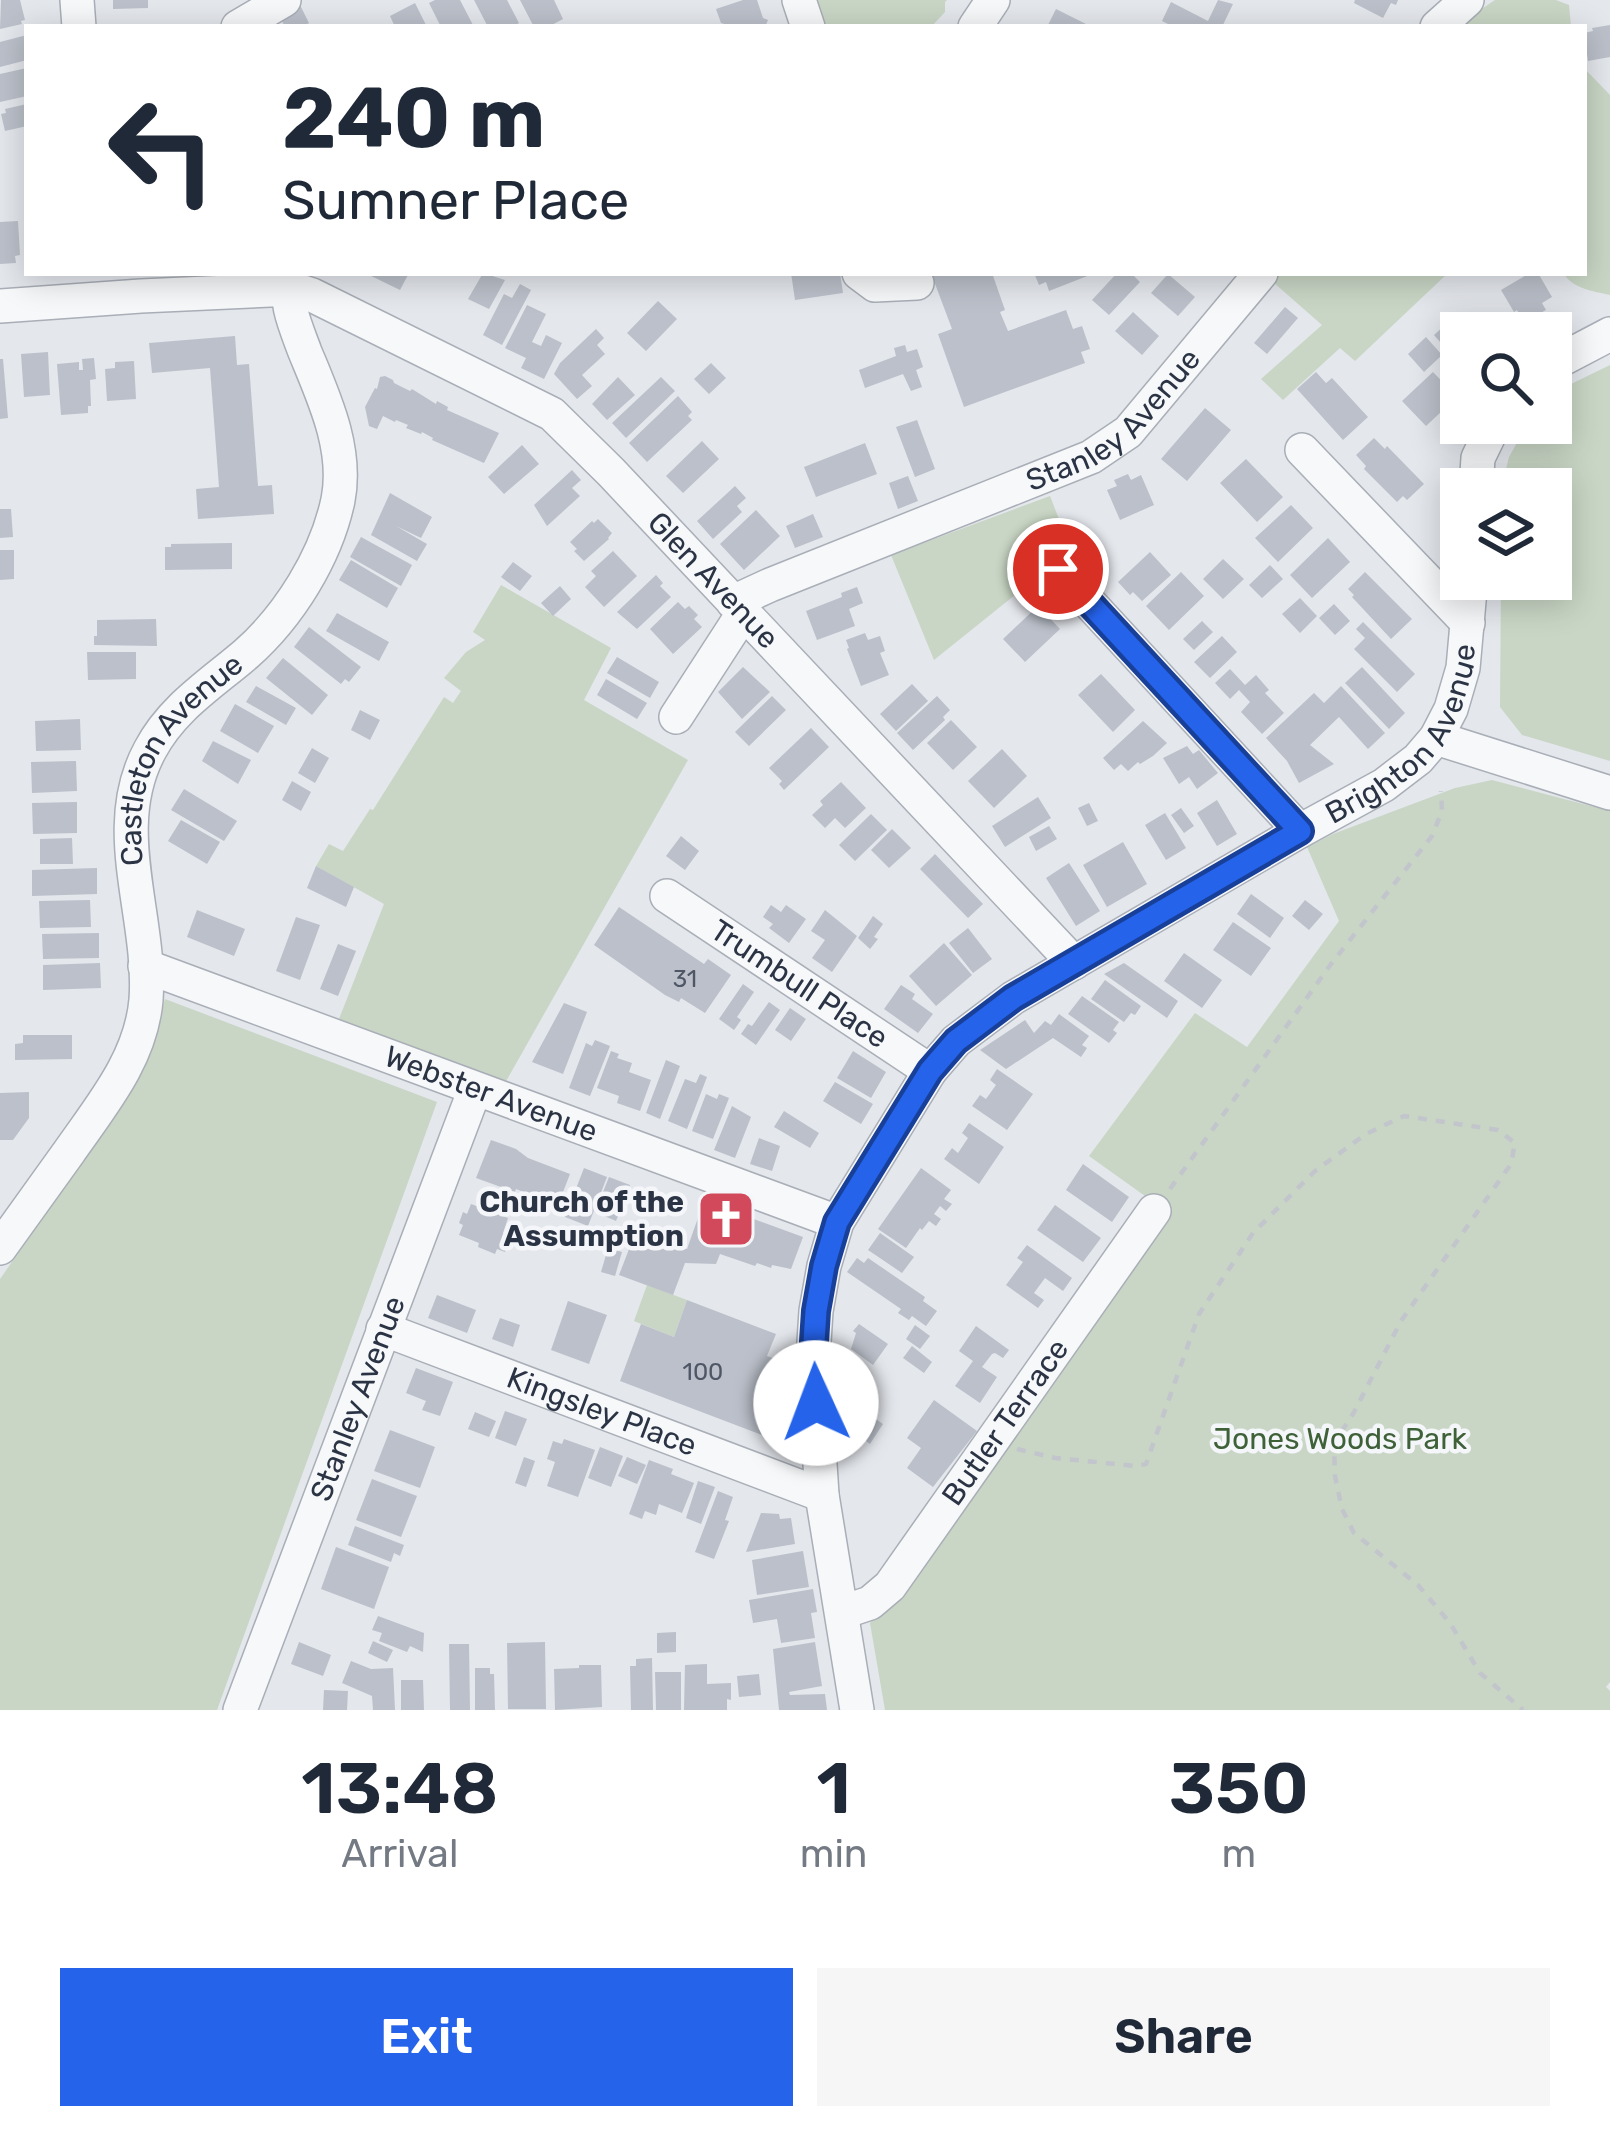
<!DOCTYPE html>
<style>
:root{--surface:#fff;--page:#f6f6f7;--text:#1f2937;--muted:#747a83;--accent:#2563eb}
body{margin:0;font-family:Rubik,sans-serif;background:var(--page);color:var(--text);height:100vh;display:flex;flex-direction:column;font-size:45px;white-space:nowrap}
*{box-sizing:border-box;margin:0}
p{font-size:39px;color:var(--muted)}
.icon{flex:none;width:66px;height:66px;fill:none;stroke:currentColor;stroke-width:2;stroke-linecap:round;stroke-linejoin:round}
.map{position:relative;height:1710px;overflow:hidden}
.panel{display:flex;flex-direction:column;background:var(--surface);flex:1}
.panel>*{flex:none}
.banner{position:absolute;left:24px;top:24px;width:1563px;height:252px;border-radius:0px;box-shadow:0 6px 30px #0003;background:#fff;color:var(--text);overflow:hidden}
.tools{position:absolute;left:1440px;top:312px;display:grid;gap:24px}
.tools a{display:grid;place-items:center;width:132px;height:132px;border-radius:0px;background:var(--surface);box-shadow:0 6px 30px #0003;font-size:60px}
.pin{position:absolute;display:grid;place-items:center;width:102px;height:102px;color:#fff;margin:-51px;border:6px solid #fff;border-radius:50%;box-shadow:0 3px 12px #0007}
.me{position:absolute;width:132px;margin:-66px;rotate:358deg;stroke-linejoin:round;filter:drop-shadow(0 0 9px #0008)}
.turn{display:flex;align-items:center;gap:42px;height:252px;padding:0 60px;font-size:54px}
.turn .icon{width:156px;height:156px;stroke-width:2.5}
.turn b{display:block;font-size:84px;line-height:102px}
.eta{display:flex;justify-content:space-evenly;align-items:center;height:204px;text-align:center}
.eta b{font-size:72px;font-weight:600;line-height:84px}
.primary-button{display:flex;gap:24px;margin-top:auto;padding:24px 60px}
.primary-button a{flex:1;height:138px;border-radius:0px;background:var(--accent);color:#fff;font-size:48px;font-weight:600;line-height:138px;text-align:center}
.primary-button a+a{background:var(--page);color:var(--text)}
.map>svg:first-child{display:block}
.green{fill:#c9d6c5}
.building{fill:#bbc0ca}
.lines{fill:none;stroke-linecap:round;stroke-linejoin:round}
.minor-casing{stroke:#a9aeb7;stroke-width:36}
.path{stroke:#c2c5cb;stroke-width:4.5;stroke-dasharray:9 9;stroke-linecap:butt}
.minor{stroke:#f7f8fa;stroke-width:33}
.route-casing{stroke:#184099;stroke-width:30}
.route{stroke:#2563eb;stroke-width:21}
.labels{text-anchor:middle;stroke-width:9;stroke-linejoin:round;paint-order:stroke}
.number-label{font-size:24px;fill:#4f5766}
.street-label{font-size:30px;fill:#2b3445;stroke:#f4f6f9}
.poi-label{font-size:30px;font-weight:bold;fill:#2b3445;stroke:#f4f6f9;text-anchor:end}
.park-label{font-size:30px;fill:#3f6138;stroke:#f4f6f9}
</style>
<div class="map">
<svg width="1610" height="1710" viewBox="0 0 1610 1710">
<rect width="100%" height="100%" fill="#e4e7ec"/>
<path class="green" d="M810,0H947L945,2V12L931,27H819Z
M1495,0H1556L1569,5L1571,27H1455Z
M1584,68L1610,95V295C1592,291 1574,289 1563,273H1584Z
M1279,273H1448L1355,361L1340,348L1283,400L1261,379L1322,325L1273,282Z
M1610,365V761L1522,735L1500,707L1501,579H1551V489H1501L1509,457L1528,423H1551L1552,398L1569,385Z
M1050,496L1071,550L934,660L891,555Z
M501,585L611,648L584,700L688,760L505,1083L339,1019L384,904L316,866L329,844L343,851L370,809L373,810L444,697L453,703L461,691L444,678L466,652L485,640L473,632Z
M1492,780L1610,811V1682L1606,1687L1610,1691V1710H885L870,1623C982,1498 1072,1354 1165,1215L1159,1206L1089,1156L1195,1013L1247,1047L1339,921L1307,847L1333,834L1455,788Z
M165,999L437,1102L217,1710H0V1279L126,1099L148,1058Z
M647,1285L687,1300L674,1337L634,1321Z"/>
<path class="building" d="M1,0H20L25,20L21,21L22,24L0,29Z
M113,0H148V8L113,9Z
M435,0H460L474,27H441L429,3Z
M474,0H507L519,23L512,27H488Z
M520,0H554L563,19L548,27H534Z
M743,0H757L763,18L768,20L765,27H735L721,23L716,9Z
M1218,0L1233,4L1222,27H1174L1162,21L1171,2L1208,21Z
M1355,0H1398L1396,5L1391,3L1383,18L1354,3Z
M415,3L427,27H395L390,16Z
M300,5L309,23L302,27H285L279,15Z
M1056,9L1092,27H1047Z
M1610,25V57L1588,61L1584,33L1593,31L1592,28Z
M23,36L27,37V60L0,67V42Z
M27,68V96L0,102V74Z
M27,104V126L5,131L1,114L6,113L5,109Z
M18,221L20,255L15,256L16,263L0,264V222Z
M365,273H409L400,290Z
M483,273L505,280L489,309L468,299Z
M791,273H840L843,293L795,300Z
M931,273H992L1005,310L1000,312L1008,331L1066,310L1073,329L1082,326L1090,349L1081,352L1085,363L964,407L938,334L952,329Z
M1034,273H1095L1049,291L1046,282L1039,285Z
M1117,273H1131L1140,282L1109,315L1092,300Z
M1530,273H1538L1552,297L1542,303L1546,310L1523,322L1517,310L1514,312L1501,290Z
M1168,274L1195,297L1178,316L1151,293Z
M520,284L531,290L502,345L483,335L504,294L512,298Z
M658,301L677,319L646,351L627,333Z
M527,305L546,314L532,342L541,346L546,335L562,343L544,379L521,368L526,358L505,348Z
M1285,307L1298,318L1267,354L1254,343Z
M1133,312L1159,336L1142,355L1115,331Z
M1456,315L1472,333H1461V366L1434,335Z
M596,329L604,338L597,345L605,354L582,375L592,386L577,399L554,374L560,363Z
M235,336L237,365L249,364L258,486L272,485L274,514L198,519L196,489L219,487L210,368L152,373L149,343Z
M1426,337L1442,355L1424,372L1408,354Z
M905,345L907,352L917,349L923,367L916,370L922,387L911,391L903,374L865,388L859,370L896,356L894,348Z
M48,352L50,395L24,397L21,354Z
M94,358L96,379L90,380L91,406H88V413L61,415L57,364L79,362V370H83L82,359Z
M0,359H3L8,418L0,419Z
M134,361L136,399L107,401L105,369L115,368V362Z
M711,363L726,378L709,394L694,379Z
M1316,372L1326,383L1332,378L1368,417L1343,440L1297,389Z
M1433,372L1457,397L1426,426L1402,401Z
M385,376L393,380L394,383L410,391L412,389L436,404L437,401L448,407L447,410L499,433L484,463L432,440L433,438L422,432L421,434L406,428L408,425L396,420L395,422L383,416L377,429L369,426L365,407L375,388L377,389L380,377Z
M618,377L635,395L607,420L592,404Z
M661,377L675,391L626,438L612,423Z
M678,396L692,412L688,416L692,420L647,462L629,443Z
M1205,408L1231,430L1187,481L1161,459Z
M917,420L935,469L915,477L896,427Z
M1374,438L1385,449L1387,446L1424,484L1407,500L1403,496L1397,502L1364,469L1366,466L1356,455Z
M702,441L719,459L683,493L666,476Z
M865,443L877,474L816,497L804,467Z
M522,445L539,464L504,494L488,477Z
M1246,459L1283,497L1257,522L1220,483Z
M572,470L581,480L572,488L580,496L547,526L534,505Z
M1128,474L1131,480L1141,475L1154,505L1120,520L1107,490L1117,486L1114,480Z
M908,476L918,501L898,509L889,483Z
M735,486L746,498L737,506L742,512L713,539L697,521Z
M390,493L432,517L421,538L396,526L427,544L417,561L371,535Z
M1291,505L1313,528L1278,562L1255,538Z
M0,509H11L13,537L0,538Z
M756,510L780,536L744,570L720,544Z
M813,514L823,537L795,548L786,526Z
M598,519L612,533L608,538L609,539L584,561L574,551L577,549L570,542L592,521L594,523Z
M361,537L412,565L401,586L350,557Z
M1328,538L1350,562L1312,598L1290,575Z
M232,543V569L165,570V547H171V544Z
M0,550H14V579L0,580Z
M613,551L637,576L604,607L585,587L596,576L591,571Z
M1150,552L1171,575L1142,601L1133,592L1130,595L1118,582Z
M1223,559L1244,579L1223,599L1203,579Z
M351,560L398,588L387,608L339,580Z
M513,562L532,576L520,591L501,577Z
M1270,565L1283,579L1262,598L1249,585Z
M1181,572L1204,596L1169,630L1146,606Z
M1365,572L1412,619L1391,639L1352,597L1354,595L1348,589Z
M656,575L663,583L660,586L671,597L637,629L617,612Z
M560,586L571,599L553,616L541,603Z
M857,587L863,603L849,609L855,626L817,640L806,611L842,597L841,593Z
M1300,598L1317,616L1300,633L1282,614Z
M678,602L685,609L689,606L698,615L694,619L702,627L673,654L650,629Z
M1334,604L1350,621L1335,635L1319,618Z
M1038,606L1060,629L1025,662L1003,639Z
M337,613L389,642L379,661L326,631Z
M156,619L157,646L94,645V636H97V620Z
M1202,621L1213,632L1194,650L1183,639Z
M1363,622L1415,674L1397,692L1354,649L1365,638L1356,629Z
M309,627L361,667L349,682L345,679L341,684L294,647Z
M865,633L868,640L880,636L885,651L880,653L889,675L861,686L847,649L849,648L846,640Z
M1222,636L1237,652L1210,678L1194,662Z
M87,652H136V679L88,680Z
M617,657L659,682L650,698L607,673Z
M283,658L328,695L312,715L266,678Z
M743,667L770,692L742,719L718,692Z
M1362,667L1405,713L1389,729L1345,683Z
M1230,669L1245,685L1256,675L1269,690L1265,693L1284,713L1262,734L1241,712L1250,702L1239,690L1230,699L1215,683Z
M1101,674L1135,710L1113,732L1078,695Z
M606,679L647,703L637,719L597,695Z
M912,684L928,701L896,731L880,714Z
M256,686L296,708L286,725L246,702Z
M1341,686L1385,733L1368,749L1339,717L1310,745L1334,764L1299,783L1287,761L1266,738L1314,693L1324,703Z
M772,696L786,710L749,746L735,732Z
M937,696L950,710L943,717L945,720L913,750L897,733Z
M235,704L274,726L258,753L220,731Z
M360,710L380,720L370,740L351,730Z
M80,719L81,750L36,751L35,721Z
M951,720L977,747L953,770L927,743Z
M1143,721L1167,743L1153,756L1140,764L1138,762L1128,771L1121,764L1114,770L1103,758Z
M811,728L829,747L784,790L779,784L782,781L769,768Z
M213,741L251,760L238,784L202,761Z
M1187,746L1193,754L1199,750L1218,773L1197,789L1189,777L1179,784L1163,758Z
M312,748L329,758L315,783L298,773Z
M1002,749L1027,776L994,808L968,781Z
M76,761L77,791L32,793L31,762Z
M292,781L311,792L301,811L282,800Z
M841,782L866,808L845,828L835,818L825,828L812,815L823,805L820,801Z
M184,789L237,821L224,841L171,810Z
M1038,797L1051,818L1005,847L992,826Z
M1217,800L1237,834L1217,846L1197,813Z
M77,802V833L33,834L32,803Z
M1089,803L1098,821L1087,826L1078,808Z
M1181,808L1194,826L1184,833L1171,815Z
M1165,813L1186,848L1166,860L1145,825Z
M871,814L887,830L855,861L839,845Z
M181,820L220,842L207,864L168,841Z
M1049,826L1057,839L1036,851L1029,837Z
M892,829L911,848L889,868L871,850Z
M681,836L699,851L685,870L666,856Z
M72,838L73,864H40V839Z
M1123,842L1147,884L1107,907L1083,865Z
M935,854L983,904L968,918L920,869Z
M1069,863L1100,911L1076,926L1046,878Z
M316,866L354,887L346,907L307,888Z
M97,868V894L32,896V870Z
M1251,894L1284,918L1270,938L1237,914Z
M90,900L91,927L40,928L39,901Z
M1305,900L1323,914L1309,930L1292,916Z
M771,905L781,912L786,905L806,919L789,943L769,928L773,924L763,917Z
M619,907L704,964L708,959L731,975L705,1013L681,998L679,1002L665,995L594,945Z
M197,910L245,929L234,956L187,937Z
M825,910L857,936L832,972L812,958L825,940L811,931Z
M873,916L883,924L874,937L878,939L870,949L858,938Z
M296,917L320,925L300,980L276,971Z
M1233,922L1271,948L1251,976L1213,950Z
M968,928L992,959L973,973L949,943Z
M99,933V958L43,959L42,934Z
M944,943L972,975L936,1006L909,976Z
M338,944L356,951L338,996L320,989Z
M1184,953L1222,980L1202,1008L1164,981Z
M100,963L101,988L43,990V965Z
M1124,963L1178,1001L1167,1018L1104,974Z
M1105,980L1141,1006L1135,1015L1131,1013L1124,1022L1091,999Z
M743,984L754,992L737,1017L741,1020L734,1030L719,1019Z
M901,985L915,994L912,999L933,1014L918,1033L884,1009Z
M1082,996L1119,1022L1113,1030L1117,1033L1109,1043L1068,1014Z
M769,1002L780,1010L756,1045L741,1034L748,1024L752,1026Z
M564,1003L587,1012L563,1074L532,1062Z
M790,1008L806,1019L791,1041L775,1030Z
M1059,1014L1089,1036L1082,1045L1087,1048L1081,1057L1053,1038L1006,1069L980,1050L1025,1020L1034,1033L1045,1021L1051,1025Z
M23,1035H72V1059L15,1060V1044L23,1043Z
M595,1040L610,1046L590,1096L569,1088L586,1043L592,1046Z
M611,1051L619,1054L617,1058L632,1063L629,1072L651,1080L640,1111L617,1103L619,1096L597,1088Z
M853,1051L886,1072L871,1098L837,1078Z
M666,1060L680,1066L660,1119L646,1113Z
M997,1069L1033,1094L1007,1130L972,1106L980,1095L986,1099L996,1085L990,1080Z
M700,1074L707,1077L687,1129L668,1121L685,1079L696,1083Z
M835,1082L873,1104L861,1124L823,1101Z
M29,1092V1118L13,1140H0V1093Z
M706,1094L717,1099L719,1094L729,1098L713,1139L692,1131Z
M732,1106L751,1117L735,1158L714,1150Z
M784,1111L819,1133L810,1148L774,1127Z
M969,1123L1004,1147L979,1184L944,1159L952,1148L958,1153L968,1138L962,1133Z
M759,1138L780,1146L772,1171L750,1164Z
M491,1140L516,1149L528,1158L570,1174L558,1205L516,1189L515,1192L476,1178Z
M1083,1164L1129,1197L1112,1222L1066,1190Z
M584,1168L607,1177L588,1226L565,1217Z
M921,1168L951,1190L944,1199L952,1204L946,1211L940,1206L934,1214L941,1219L936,1226L929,1221L922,1230L920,1228L906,1248L878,1229Z
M609,1177L630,1185L616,1221L595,1212Z
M704,1201L803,1237L791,1269L772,1265L771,1268L757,1263L755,1266L720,1254L716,1264L685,1263L673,1295L619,1275L636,1231L646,1234L648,1227L684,1240L681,1248L687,1249Z
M471,1204L508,1218L503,1233L511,1236L505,1252L497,1249L495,1254L478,1247L479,1243L459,1235L463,1225L459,1223L463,1212L467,1214Z
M1055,1205L1101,1238L1083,1262L1037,1230Z
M880,1233L914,1257L902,1273L868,1250Z
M1027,1245L1072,1278L1063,1291L1045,1278L1034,1293L1044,1300L1038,1308L1006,1285L1023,1262L1017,1258Z
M608,1248L622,1252L615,1276L601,1272Z
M857,1258L864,1263L868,1258L925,1297L923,1301L937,1311L926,1326L912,1316L909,1320L898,1313L901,1309L847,1272Z
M437,1295L476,1310L467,1333L428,1318Z
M687,1300L776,1334L767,1356L784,1362L768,1432L762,1435L620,1381L641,1324L674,1337Z
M568,1301L607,1315L589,1364L551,1350Z
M500,1318L520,1325L513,1347L492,1339Z
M859,1324L888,1344L873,1365L851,1349L856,1333L853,1331Z
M915,1325L930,1336L920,1349L906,1339Z
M976,1326L1009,1350L1003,1358L995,1353L992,1354L982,1367L997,1377L980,1403L955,1386L973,1361L959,1351Z
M912,1346L932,1362L924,1373L903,1358Z
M416,1368L453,1382L440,1416L422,1410L426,1401L406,1393Z
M843,1396L883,1424L870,1444L858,1435L859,1433L837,1420Z
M934,1400L977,1431L933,1487L907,1468L921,1448L907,1438Z
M505,1411L527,1419L516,1446L495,1438Z
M475,1412L496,1421L489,1437L468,1429Z
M390,1430L435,1447L420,1488L374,1471Z
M564,1439L595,1450L578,1497L547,1486L555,1462L547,1459L553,1441L562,1444Z
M600,1447L623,1456L611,1487L588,1478Z
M524,1457L535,1461L526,1487L515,1483Z
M627,1457L646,1465L637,1484L618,1476Z
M649,1460L673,1469L671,1474L694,1483L682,1513L659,1504L656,1515L645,1511L642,1519L629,1514Z
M372,1479L417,1496L401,1537L356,1520Z
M698,1481L715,1487L701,1524L686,1518Z
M718,1491L733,1497L725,1520L729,1521L714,1559L695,1552Z
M761,1513L779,1514L780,1519L791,1518L795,1544L746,1552Z
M355,1526L404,1545L400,1556L394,1553L391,1562L348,1545Z
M336,1547L389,1567L374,1609L321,1589Z
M803,1551L809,1587L757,1595L752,1560Z
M813,1589L817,1612L811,1613L815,1638L781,1643L777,1619L753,1623L749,1600Z
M378,1616L424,1633L423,1652L410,1646L407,1652L379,1641L382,1633L372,1630Z
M676,1632V1652L657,1653V1633Z
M373,1641L393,1650L387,1662L368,1653Z
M299,1642L331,1655L323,1676L291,1664Z
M545,1642L546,1709H508L507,1643Z
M815,1642L822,1686L789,1692L790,1695L825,1694L827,1710H779L773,1649Z
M449,1644H469L470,1710H450Z
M652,1658L653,1710H631L630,1666H636V1659Z
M351,1661L371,1669L393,1668L395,1710H373L372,1696L342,1683Z
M707,1664V1684L731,1683V1700L727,1699V1710H684L685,1665Z
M579,1665H601L602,1707L555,1710L554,1669L579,1668Z
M475,1668H490V1674H494L495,1710H475Z
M655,1672H681V1710H656Z
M759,1674L761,1695L739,1697L737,1676Z
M401,1680H423L424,1710H401Z
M324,1690L348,1691L347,1710H323Z"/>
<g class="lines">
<g class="minor-casing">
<g id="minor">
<path d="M77,0L79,27"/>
<path d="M799,0L808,27"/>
<path d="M238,27L284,0"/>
<path d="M975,27L993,0"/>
<path d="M1437,27L1467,0"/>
<path d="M859,273L875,285L917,283"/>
<path id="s1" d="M0,306L141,296L294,289L312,295L552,414L611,472L1074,963"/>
<path d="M1551,365L1610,334"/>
<path d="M1302,450L1468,623"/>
<path d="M1476,489L1478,458L1495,423"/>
<path d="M1058,569L1300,831"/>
<path id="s2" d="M733,602L770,585L1091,457L1128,432L1261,273"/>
<path d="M676,717L744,612"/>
<path d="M1436,738L1610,793"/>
<path id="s3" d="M667,896L930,1071"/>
<path id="s4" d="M145,966L837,1222"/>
<path id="s5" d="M0,1248C23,1216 46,1184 69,1152C101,1106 141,1059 146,1000C152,916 107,829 150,750C172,708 211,684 246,654C289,616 326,557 338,500C348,449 324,398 305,352C295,325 284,302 290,273"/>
<path id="s6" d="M383,1329L822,1495"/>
<path id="s7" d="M843,1612L870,1603L890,1586L1154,1211"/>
<path id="s8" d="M240,1710L475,1089"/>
<path id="s9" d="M857,1710L822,1495L813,1357L816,1311L824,1266L837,1222L930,1071L956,1041L1013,998L1300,831L1384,785L1418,759L1436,738L1451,709L1463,668L1471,579"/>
</g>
</g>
<path class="path" d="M1170,1189L1331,964L1432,836L1442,811L1441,791
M1017,1449L1055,1458L1136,1466L1146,1464L1199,1314L1253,1233L1315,1171L1366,1134L1404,1116L1498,1130L1515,1143L1511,1164L1401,1321L1353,1414L1334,1443L1335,1476L1342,1509L1354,1533L1418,1585L1450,1623L1480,1673L1523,1710"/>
<use href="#minor" class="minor"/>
</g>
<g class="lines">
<g class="route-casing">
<path id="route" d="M816,1403L813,1357L816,1311L824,1266L837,1222L930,1071L956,1041L1013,998L1300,831L1058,569"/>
</g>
<use href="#route" class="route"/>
</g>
<defs>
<g id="church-square" transform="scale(3)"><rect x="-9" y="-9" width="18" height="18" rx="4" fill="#d1495b" stroke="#f4f6f9"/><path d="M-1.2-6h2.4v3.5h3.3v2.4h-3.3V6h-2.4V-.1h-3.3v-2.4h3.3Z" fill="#fff"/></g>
</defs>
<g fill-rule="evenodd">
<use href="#church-square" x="726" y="1219"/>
</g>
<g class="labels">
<g class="number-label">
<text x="685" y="987">31</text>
<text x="703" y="1380">100</text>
</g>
<g class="street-label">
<text dy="10" stroke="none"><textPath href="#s2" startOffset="426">Stanley Avenue</textPath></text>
<text dy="10" stroke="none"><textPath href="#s1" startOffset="813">Glen Avenue</textPath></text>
<text dy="10" stroke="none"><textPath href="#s9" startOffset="1263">Brighton Avenue</textPath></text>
<text dy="10" stroke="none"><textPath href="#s5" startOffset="549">Castleton Avenue</textPath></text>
<text dy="10" stroke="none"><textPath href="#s3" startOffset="159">Trumbull Place</textPath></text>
<text dy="10" stroke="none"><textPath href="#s4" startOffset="369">Webster Avenue</textPath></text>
<text dy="10" stroke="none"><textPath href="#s8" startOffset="333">Stanley Avenue</textPath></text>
<text dy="10" stroke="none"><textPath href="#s6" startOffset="234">Kingsley Place</textPath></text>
<text dy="10" stroke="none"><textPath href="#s7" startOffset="255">Butler Terrace</textPath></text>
</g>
<g class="poi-label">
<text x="684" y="1212">Church of the<tspan x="684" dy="34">Assumption</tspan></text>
</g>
<g class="park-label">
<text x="1340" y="1449">Jones Woods Park</text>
</g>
</g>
</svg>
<div class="tools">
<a><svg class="icon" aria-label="search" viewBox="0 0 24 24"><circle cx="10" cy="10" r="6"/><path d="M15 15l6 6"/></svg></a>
<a><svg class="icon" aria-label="layers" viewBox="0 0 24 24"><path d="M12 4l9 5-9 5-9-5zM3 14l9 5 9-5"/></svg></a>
</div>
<div class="pin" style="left:1058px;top:569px;background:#d93025"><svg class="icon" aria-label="arrive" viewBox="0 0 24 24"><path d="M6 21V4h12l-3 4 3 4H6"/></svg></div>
<svg class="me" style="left:816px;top:1403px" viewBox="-20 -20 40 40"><circle r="19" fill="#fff"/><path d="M0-13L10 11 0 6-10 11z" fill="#2563eb"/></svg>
<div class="banner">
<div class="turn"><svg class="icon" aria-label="left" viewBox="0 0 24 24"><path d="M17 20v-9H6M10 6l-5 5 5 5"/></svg><div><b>240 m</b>Sumner Place</div></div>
</div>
</div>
<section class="panel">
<div class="eta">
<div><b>13:48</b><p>Arrival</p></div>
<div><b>1</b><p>min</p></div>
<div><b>350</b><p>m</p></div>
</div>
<div class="primary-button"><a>Exit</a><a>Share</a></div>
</section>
